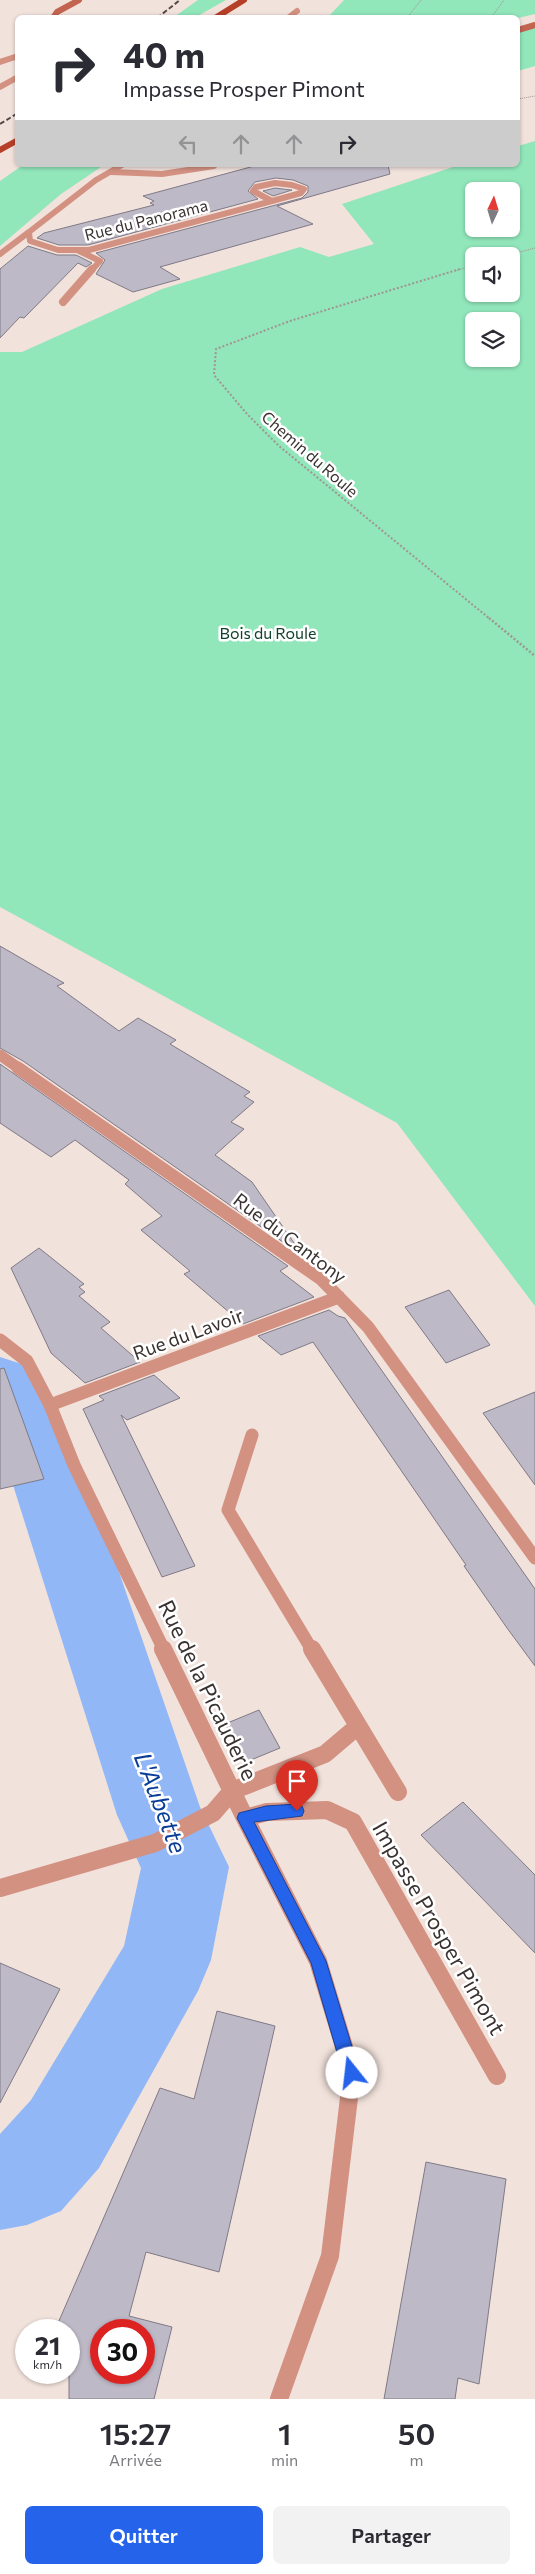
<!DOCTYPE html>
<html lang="fr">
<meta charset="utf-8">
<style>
:root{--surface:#fff;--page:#f2f2f3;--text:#2b2b33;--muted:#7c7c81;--accent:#2563eb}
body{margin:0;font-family:Commissioner,sans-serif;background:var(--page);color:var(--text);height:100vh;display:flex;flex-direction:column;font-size:19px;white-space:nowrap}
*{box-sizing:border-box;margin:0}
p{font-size:16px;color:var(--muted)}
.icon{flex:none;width:28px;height:28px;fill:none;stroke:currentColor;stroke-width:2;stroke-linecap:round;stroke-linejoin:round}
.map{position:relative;height:2399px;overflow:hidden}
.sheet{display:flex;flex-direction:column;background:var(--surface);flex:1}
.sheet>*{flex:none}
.banner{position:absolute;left:15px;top:15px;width:505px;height:152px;border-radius:8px;box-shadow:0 1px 4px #0004;background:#fff;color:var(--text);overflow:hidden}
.needle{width:32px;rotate:4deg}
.controls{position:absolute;left:465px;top:182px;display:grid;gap:10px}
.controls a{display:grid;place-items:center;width:55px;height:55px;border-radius:8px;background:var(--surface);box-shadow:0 1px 4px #0004;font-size:25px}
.speed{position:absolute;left:15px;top:2319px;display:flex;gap:10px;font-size:25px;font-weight:700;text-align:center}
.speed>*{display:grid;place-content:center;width:65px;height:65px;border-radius:50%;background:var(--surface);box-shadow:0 1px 4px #0004;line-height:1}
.speed small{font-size:12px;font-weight:400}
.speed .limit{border:8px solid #d22;background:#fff;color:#111}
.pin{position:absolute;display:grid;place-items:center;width:42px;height:42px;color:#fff;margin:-51px -21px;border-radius:50% 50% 50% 0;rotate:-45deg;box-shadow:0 0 5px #0007}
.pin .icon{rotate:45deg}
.me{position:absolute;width:55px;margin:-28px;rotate:344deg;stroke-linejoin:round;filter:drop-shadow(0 0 4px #0008)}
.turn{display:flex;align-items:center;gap:18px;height:105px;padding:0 25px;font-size:22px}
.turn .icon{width:65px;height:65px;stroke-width:2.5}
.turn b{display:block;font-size:35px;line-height:42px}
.lanes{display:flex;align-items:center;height:48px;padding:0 25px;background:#0003;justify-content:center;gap:25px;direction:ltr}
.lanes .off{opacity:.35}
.eta{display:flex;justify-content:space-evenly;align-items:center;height:85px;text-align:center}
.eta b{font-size:30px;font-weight:600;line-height:35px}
.cta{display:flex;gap:10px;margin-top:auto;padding:10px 25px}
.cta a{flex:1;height:58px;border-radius:8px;background:var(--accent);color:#fff;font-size:20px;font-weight:600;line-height:58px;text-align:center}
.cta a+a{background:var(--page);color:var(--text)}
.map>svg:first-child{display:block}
.green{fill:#91e6ba;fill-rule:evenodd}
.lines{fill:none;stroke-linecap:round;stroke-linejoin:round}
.river{fill:#91b7f7;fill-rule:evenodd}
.building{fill:#beb9c6;stroke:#7f7a86;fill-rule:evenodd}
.path-far2{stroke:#a19591;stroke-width:1;stroke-dasharray:1 1;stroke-linecap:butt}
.path-far1{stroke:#a19591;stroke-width:2;stroke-dasharray:2 2;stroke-linecap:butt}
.path{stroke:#a19591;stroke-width:2.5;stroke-dasharray:2 2;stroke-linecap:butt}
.lane-far3{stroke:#d39182;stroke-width:6}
.lane-far2{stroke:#d39182;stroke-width:8}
.lane-far1{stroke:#d39182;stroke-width:13}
.lane{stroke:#d39182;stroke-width:18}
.street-far3{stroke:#d39182;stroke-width:6}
.street-far2{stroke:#d39182;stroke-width:11}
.street-far1{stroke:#d39182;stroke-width:13}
.street{stroke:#d39182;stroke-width:18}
.secondary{stroke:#c36450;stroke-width:6}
.primary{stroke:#b63f28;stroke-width:6}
.rail{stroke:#544c49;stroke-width:2;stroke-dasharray:5 2.5;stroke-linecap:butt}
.route{fill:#2563eb;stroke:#184099}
.labels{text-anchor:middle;stroke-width:5;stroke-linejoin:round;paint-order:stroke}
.far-street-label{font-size:16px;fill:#393230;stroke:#fff}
.far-park-label{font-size:16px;fill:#12412c;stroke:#fff}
.street-label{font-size:19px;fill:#393230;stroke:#fff}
.near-street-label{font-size:22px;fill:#393230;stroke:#fff}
.near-water-label{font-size:24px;font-style:italic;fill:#093d96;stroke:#fff}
</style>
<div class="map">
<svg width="535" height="2399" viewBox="0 0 535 2399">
<rect width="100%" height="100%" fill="#f2e2dc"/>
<path class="green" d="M198,0H226L196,17H174Z
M344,0H535V14L518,18L328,17Z
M535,27V66L518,71V32Z
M535,141V1306L397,1123L0,907V352H22L162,289L300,247L329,257L374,244L342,204L459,165H518V146ZM511,191V229H474V191ZM511,256V294H474V256ZM511,321V359H474V321Z
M23,165H104L61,194L0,246V181Z"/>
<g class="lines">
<path class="river" d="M0,1357L25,1365L50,1398L61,1418L89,1485L200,1807L229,1867L211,1960L198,1991L99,2168L61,2211L27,2225L0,2230V2134L31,2100L124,1946L141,1868L117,1815L13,1485L0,1450Z"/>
</g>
<path class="building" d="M258,165H388L390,174L277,206L313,224L160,267L180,279L133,292L96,274L105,260L96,253L302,198L308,192V186L293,180L276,178L255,182L248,191L258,199L88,245H59L37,238L44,233L154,205L150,203L154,201L143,196Z
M275,188L291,190H292L273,196L263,191Z
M28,246L57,255H76L92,263L86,267L78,263L24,318L20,317L0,338V269Z
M0,946L64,983L57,986L119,1031L138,1018L176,1040L170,1044L250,1092L244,1096L254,1102L231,1122L244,1129L215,1155L252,1182L303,1256L23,1061L0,1048Z
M0,1064L288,1266L280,1271L314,1297L243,1324L184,1274L190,1271L141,1230L162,1216L125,1184L129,1180L75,1140L51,1157L0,1123Z
M39,1248L84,1284L79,1287L85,1292L79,1296L110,1322L101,1328L140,1362L85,1383L51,1353L11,1268Z
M449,1290L490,1345L446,1363L405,1307Z
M329,1310L338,1316L345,1318L535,1589V1666L507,1628L464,1566L466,1565L313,1342L281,1355L258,1336Z
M4,1368L44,1479L0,1489V1369Z
M154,1375L180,1398L127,1420L121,1415L195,1566L162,1577L83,1409L104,1400L99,1396Z
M535,1392V1485L483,1413Z
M259,1710L280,1748L246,1762L225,1724Z
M463,1802L535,1875V1953L421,1835Z
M0,1963L60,1989L0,2103Z
M217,2011L275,2026L219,2272L146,2252L129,2316L172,2327L154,2399H69V2330H55L160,2088L194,2099ZM101,2330H144V2372H101Z
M426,2162L506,2179L479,2384L458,2378L455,2399H384Z"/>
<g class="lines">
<path class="path-far2" d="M407,18L421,0
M491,18L504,0
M518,99L535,96
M505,256L535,248
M455,271L474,265"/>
<path class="path-far1" d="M460,269L290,321L216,349L214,375L247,414L279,446L490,619"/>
<path class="path" d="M489,618L535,656"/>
<path class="lane-far3" d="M288,18L297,11
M111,172L162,174L214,166
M79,251L100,261L91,271"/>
<path class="lane-far2" d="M63,302L92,269"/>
<path class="lane-far1" d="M252,1435L228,1510L312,1650"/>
<path class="lane" d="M312,1649L398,1792
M232,1791L325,1754L358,1726"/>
<path class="street-far3" d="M0,62L18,56
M0,87L18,77
M122,165L96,180L29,232L30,241L58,250H89L272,201
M275,183L292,185L304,189L301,193L272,201L253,191L256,187Z
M0,254L29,232"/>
<path class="street-far2" d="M0,1055L20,1069"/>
<path class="street-far1" d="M18,1068L321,1279L368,1327L535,1558
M0,1340L27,1361L50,1405L74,1465L164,1650
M50,1405L339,1297"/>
<path class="street" d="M163,1649L245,1818L318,1961L352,2073L330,2256L279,2399
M245,1818L267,1812L327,1810L353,1822L497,2076
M0,1888L155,1843L213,1813L232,1791"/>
<path class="secondary" d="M53,18L57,12L79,0
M518,30L535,25"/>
<path class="primary" d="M215,18L244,0
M0,150L18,140"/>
<path class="rail" d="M157,18L180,0
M0,124L18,113"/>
</g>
<path class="route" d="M297,1804L302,1806L304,1811L302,1816L254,1822L326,1961L360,2073L357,2079L352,2081L346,2079L343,2073L311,1963L237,1818L239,1813L266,1806Z"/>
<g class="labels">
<g class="far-street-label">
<text transform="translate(146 220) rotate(-14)" y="6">Rue du Panorama</text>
<text transform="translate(310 454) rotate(41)" y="6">Chemin du Roule</text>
</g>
<g class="far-park-label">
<text x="268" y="639">Bois du Roule</text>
</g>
<g class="street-label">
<text transform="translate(290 1238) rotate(37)" y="7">Rue du Cantony</text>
<text transform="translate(188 1334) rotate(-20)" y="7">Rue du Lavoir</text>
</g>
<g class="near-street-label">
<text transform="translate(208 1690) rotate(64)" y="8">Rue de la Picauderie</text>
<text transform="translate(439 1928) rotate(60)" y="8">Impasse Prosper Pimont</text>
</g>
<g class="near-water-label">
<text transform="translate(160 1803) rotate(69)" y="8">L'Aubette</text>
</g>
</g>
</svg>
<div class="controls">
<a><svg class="needle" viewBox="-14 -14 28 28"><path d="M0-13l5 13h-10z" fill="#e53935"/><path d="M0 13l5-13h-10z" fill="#7c7c81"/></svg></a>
<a><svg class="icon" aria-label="sound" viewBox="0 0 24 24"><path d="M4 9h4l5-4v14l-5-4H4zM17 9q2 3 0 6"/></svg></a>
<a><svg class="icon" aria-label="layers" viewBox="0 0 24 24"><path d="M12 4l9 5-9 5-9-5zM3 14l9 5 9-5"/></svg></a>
</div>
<div class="speed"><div>21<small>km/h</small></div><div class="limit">30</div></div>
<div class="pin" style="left:297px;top:1811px;background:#d93025"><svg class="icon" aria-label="arrive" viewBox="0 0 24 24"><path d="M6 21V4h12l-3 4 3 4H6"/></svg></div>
<svg class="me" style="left:352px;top:2073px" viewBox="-20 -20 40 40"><circle r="19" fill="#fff"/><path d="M0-13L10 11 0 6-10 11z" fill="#2563eb"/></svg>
<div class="banner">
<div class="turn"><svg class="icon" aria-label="right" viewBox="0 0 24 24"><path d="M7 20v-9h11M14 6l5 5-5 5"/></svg><div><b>40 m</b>Impasse Prosper Pimont</div></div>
<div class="lanes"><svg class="icon off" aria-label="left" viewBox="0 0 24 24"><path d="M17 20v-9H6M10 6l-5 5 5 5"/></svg><svg class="icon off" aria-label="ahead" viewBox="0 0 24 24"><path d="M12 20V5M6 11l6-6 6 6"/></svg><svg class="icon off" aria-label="ahead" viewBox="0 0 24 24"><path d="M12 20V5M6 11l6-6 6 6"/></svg><svg class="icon" aria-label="right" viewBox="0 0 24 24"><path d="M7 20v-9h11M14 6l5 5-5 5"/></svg></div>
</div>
</div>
<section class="sheet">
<div class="eta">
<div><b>15:27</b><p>Arrivée</p></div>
<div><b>1</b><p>min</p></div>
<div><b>50</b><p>m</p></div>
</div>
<div class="cta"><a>Quitter</a><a>Partager</a></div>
</section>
